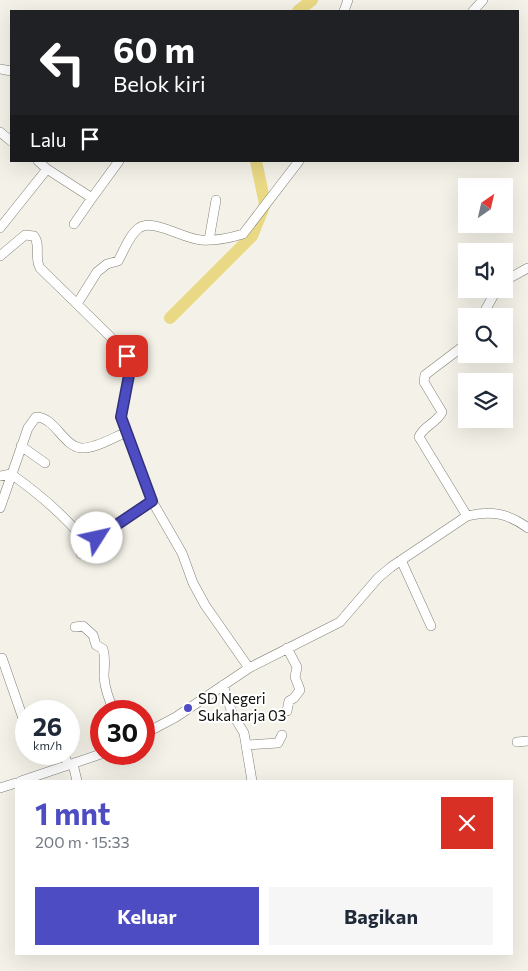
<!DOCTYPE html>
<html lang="id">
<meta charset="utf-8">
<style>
:root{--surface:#fff;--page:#f6f6f7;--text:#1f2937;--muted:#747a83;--accent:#4d4cc2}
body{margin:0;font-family:Commissioner,sans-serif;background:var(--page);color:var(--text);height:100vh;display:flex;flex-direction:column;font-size:19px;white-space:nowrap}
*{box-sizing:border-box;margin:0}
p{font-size:16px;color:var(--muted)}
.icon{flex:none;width:28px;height:28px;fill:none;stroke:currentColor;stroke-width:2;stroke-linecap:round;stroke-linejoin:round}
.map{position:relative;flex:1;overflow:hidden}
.details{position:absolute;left:15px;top:780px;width:498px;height:175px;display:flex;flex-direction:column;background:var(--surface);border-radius:0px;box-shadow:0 5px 20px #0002}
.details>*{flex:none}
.guide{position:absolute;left:10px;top:10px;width:509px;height:152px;border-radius:0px;box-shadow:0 5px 20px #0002;background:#202124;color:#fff;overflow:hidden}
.needle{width:32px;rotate:34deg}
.controls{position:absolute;left:458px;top:178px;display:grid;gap:10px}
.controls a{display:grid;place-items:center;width:55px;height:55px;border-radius:0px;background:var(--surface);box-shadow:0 5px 20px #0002;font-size:25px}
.speed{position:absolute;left:15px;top:700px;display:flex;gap:10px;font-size:25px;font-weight:700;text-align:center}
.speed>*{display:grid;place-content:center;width:65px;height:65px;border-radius:50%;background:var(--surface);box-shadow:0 5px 20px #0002;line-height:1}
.speed small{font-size:12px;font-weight:400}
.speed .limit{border:8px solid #d22;background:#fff;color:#111}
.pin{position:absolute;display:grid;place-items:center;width:42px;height:42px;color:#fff;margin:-21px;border-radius:10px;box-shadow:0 2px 8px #0006}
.me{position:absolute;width:55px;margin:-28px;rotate:55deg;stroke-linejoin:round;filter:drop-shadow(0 0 4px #0008)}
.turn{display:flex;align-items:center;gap:18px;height:105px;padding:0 20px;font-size:22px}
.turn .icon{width:65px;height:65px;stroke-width:2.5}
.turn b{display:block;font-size:35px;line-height:42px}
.then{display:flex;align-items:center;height:48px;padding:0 20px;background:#0003;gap:10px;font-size:19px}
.round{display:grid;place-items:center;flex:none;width:52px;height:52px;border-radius:0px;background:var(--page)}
.head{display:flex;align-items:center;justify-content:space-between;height:85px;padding:0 20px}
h1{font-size:30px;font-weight:700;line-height:38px;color:var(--accent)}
.action{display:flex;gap:10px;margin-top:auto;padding:10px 20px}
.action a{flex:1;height:58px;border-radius:0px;background:var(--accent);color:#fff;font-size:20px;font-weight:700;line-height:58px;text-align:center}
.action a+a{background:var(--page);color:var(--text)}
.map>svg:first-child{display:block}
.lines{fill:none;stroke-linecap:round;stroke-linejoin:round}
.river{stroke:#e9d884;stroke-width:12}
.minor-casing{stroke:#818076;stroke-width:10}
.minor{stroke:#fff;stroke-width:9}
.route-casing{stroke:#32317e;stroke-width:12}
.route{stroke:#4d4cc2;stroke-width:9}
.poi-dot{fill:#4d4cc2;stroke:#fff;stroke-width:2}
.labels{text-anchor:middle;stroke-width:4;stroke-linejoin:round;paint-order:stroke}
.poi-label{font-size:15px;fill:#100f0b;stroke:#fff;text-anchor:start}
</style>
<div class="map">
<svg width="528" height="971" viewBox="0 0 528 971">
<rect width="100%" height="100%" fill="#f4f2e8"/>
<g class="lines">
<path class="river" d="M298,11L312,0
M170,318L252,236L265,204L256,161"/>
<g class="minor-casing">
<path id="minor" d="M344,11L348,0
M473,11L483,0
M0,69L11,71
M0,132L11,141
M38,161L47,169
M74,224L92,198
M0,228L47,169L92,198L119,161
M209,240L216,200
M0,256L25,235L34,236C41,245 34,258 40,268L126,352L130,367L121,417L152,501L182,553L193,583L205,605L249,668L176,717L144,734
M504,281L528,268
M77,304L97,272L107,264L118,261C124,251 129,235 139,228C152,218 184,239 201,240C215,241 230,238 243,234L299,161
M482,316L497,289
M466,344L425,375L424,382L442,412C437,423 423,426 419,437L467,516
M21,446L45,463
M0,476L11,474C41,495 66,517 89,545
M0,508L28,428L36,417C55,417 63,446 81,448C95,449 114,437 127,432
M81,554L97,538L152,501
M401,560L431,626
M75,627L83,626L93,635L96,645L103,649C106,660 104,666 104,677C105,689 109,700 114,711
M287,648L297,667L295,677L300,690L294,698L289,701L287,711
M2,658L26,727
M249,668L340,622L378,578L391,567L467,516C490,510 508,513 528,528
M223,685L232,713L244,733L252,781
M517,742L528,741
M247,745L278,743L282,735
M64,754L68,765
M73,764L77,781
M21,781L101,754
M0,788L16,783"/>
</g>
<use href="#minor" class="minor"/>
</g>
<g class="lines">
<g class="route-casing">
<path id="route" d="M97,538L152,501L121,417L129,375L127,356"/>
</g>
<use href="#route" class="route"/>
</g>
<circle class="poi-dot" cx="188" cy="708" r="5"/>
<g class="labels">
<g class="poi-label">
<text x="198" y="704">SD Negeri<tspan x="198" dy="17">Sukaharja 03</tspan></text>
</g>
</g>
</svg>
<div class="controls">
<a><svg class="needle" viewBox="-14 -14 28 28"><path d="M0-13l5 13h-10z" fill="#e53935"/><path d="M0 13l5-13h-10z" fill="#747a83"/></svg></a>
<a><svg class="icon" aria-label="sound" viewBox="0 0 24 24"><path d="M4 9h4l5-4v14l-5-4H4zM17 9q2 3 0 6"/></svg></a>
<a><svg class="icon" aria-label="search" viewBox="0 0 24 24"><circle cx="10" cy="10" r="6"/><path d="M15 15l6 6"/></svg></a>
<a><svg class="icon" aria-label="layers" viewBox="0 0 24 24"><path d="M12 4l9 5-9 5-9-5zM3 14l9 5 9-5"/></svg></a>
</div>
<div class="speed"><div>26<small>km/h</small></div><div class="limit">30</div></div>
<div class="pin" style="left:127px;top:356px;background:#d93025"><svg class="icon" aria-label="arrive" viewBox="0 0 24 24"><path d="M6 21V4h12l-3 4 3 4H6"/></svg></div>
<svg class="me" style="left:97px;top:538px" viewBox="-20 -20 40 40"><circle r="19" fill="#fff"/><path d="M0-13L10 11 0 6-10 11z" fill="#4d4cc2"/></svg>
<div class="guide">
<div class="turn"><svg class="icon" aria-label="left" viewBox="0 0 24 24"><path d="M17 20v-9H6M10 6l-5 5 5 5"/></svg><div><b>60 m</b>Belok kiri</div></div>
<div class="then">Lalu<svg class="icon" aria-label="arrive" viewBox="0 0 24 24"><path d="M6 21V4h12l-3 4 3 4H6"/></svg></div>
</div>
<section class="details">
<div class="head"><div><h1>1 mnt</h1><p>200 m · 15:33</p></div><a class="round" style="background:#d93025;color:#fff"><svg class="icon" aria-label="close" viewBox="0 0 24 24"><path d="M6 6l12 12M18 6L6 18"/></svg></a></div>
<div class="action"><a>Keluar</a><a>Bagikan</a></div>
</section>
</div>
